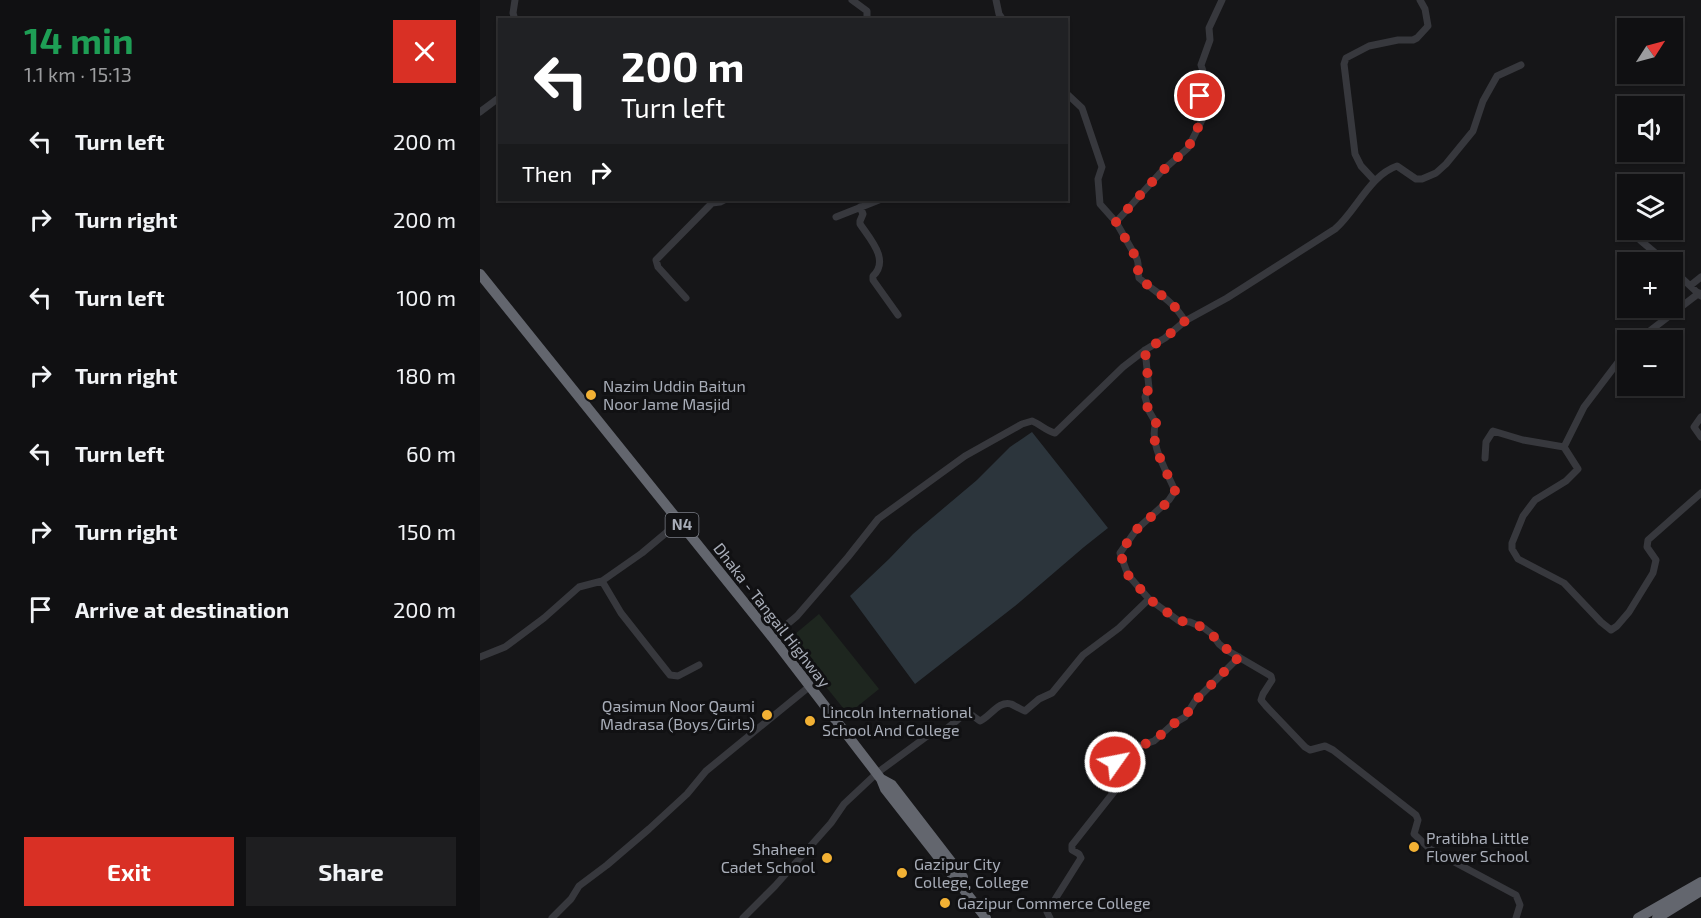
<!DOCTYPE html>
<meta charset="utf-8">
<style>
:root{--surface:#101012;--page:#1e1e20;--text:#f1f3f6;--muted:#9c9d9f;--line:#303032;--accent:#d93025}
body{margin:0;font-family:"Exo 2",sans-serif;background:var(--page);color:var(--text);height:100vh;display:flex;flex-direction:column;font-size:22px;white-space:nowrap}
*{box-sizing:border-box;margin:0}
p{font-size:20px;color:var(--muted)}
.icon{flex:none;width:33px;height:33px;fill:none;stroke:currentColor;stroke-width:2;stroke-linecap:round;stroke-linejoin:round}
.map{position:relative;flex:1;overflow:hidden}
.side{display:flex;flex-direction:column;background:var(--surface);width:480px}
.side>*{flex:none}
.top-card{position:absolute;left:18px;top:18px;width:570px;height:183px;border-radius:0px;box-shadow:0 2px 4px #0004,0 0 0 2px var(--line);background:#202124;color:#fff;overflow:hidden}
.needle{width:39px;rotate:54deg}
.tools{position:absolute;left:1137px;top:18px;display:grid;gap:12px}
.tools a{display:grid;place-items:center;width:66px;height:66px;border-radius:0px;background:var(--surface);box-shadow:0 2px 4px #0004,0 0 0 2px var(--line);font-size:30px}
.pin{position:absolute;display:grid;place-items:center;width:51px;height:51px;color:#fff;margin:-26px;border:3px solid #fff;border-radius:50%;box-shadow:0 2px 6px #0007}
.me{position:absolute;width:66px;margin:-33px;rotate:57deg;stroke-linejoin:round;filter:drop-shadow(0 0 4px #0008)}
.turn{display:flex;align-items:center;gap:21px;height:126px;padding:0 24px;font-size:27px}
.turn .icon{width:78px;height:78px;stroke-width:2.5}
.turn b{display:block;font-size:42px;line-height:51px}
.then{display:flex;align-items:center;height:57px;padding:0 24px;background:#0003;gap:12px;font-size:22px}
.round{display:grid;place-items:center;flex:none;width:63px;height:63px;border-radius:0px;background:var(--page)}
.headline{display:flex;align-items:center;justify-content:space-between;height:102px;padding:0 24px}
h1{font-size:36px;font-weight:700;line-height:45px;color:#1e9e55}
.cta{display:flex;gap:12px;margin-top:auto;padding:12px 24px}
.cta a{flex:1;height:69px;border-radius:0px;background:var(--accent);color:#fff;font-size:24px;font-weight:700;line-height:69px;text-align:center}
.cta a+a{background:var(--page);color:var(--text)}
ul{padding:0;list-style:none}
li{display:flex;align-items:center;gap:18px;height:78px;padding:0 24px}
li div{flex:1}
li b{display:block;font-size:22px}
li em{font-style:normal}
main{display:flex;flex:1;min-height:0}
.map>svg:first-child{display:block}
.green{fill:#1e261f}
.water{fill:#2c353c}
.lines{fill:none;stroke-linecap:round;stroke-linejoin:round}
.minor{stroke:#37383d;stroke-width:7}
.highway{stroke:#63666e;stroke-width:10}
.route{stroke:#d93025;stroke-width:10;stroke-dasharray:0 18}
.poi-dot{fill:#f2b134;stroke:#111113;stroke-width:2}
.labels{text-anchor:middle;stroke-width:6;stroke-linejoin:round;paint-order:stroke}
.shield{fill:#111113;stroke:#7b7e86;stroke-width:1.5}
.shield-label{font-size:15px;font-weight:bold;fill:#a8adb8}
.poi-label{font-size:16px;fill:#a8adb8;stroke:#111113;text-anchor:start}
.street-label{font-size:16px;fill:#a8adb8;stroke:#111113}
</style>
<main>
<section class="side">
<div class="headline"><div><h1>14 min</h1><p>1.1 km · 15:13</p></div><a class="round" style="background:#d93025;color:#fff"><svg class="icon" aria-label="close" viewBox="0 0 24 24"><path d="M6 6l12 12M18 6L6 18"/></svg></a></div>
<ul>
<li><svg class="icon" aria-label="left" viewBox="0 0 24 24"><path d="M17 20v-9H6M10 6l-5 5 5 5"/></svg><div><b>Turn left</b></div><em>200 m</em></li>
<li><svg class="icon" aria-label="right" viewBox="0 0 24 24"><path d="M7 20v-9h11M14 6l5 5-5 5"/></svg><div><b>Turn right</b></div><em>200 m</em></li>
<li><svg class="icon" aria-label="left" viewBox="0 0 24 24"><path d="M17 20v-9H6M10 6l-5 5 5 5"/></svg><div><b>Turn left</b></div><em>100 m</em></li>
<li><svg class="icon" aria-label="right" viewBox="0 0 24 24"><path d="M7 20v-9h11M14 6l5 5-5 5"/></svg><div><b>Turn right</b></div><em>180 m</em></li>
<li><svg class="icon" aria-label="left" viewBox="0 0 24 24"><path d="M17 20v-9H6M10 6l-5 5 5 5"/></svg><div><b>Turn left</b></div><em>60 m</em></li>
<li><svg class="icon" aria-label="right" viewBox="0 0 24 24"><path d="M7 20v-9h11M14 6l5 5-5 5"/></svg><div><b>Turn right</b></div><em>150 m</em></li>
<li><svg class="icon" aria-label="arrive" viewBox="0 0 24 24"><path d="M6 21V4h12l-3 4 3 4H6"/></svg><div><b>Arrive at destination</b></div><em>200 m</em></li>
</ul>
<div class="cta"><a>Exit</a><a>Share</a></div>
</section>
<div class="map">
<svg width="1221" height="918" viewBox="0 0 1221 918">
<rect width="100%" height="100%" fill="#161618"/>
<path class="green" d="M339,614L399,689L368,714L308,640Z"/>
<path class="water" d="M552,432L628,528L604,547L535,606L435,684L370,596L409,559L433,534L497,480L530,447Z"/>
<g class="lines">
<path class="minor" d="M372,0L387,11V20
M516,0L519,14L523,20
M35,20L33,13L35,0
M586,93L602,108L622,167L618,179L620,204L636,222L656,257C660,263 657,271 659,278C678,295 691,298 705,321
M0,112L20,97
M895,181L881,166L875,154L864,64L866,58L889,46L918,40H933L937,38L948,26L945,9L940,0
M380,207L383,214L380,221V224C390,239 410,260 393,276V280L418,315
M1147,213L1148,215
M356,217L399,200
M636,222L681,172L708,148L726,112L727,109L720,96L725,77L721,65L730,40L729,28L742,0
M1153,230L1160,240L1186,262
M1192,269L1221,296
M1211,285L1221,277
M206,298L178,267L176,260L232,203L240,202L244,200
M1158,340L1219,293
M665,350L669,388L665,397L669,411L676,423C668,443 688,473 695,491L689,500L656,530L640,553L648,575L669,599L699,621L710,622L724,628L732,634L739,644L745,649L791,676L792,680L783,694L781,700L786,706L825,747L830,750L845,746L853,750L936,815L938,820L934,834L950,849L1036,895L1040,905L1036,918
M1221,417L1214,427L1221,437
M1084,447L1104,407L1148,349
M1005,458L1006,442L1013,431L1043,440L1084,447L1098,469L1086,481L1055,500L1043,516L1032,543V549L1038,559L1084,583L1121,622L1131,630L1137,626L1149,612L1173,573L1176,560L1167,547L1168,540L1221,493
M122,581L141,613L190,675L198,676L219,665
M292,637L317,616L368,557L398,519L485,456L542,424L552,421C560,424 566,431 575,433L643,367L665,350L685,338L705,321L747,298L855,229C876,211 890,175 917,166L936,179H942L956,173L966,164L993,131L1003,101L1017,76L1041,65
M0,657L25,647L64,618L99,587L122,581L162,553L199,522
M72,918L91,899L99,886L127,865L169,829L207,794L226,771L330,686
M263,918L295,886L351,823L364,804L397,773L450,734L465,730L486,713H489L500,721C510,717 519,700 531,704C535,706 540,709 545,711L559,699L572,693L603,655L639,628L669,599
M570,918L567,912L601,858L599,854L592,850V845L641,783L642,779L633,765L646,753L656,747L674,741L693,724L705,717L715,701L759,657"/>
<path class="highway" d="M0,274L292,637L401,779L405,789L506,918
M401,779L412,785L483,877
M1158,918L1221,882
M1177,918L1221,891"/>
</g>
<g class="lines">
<path class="route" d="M635,762L656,747L674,741L693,724L705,717L715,701L759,657L739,644L732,634L724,628L710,622L699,621L669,599L648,575L640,553L656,530L689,501L695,491C688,473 668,443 676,423L669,411L664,398L669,388L665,350L685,338L705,321C691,298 679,295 659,278L658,272V261L636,222L681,172L708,148L727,109L720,96"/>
</g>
<g class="poi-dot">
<circle cx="111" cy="395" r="6"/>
<circle cx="287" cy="715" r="6"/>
<circle cx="330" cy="721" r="6"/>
<circle cx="934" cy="847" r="6"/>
<circle cx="347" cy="858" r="6"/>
<circle cx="422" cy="873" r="6"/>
<circle cx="465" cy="903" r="6"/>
</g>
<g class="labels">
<rect class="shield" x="185.5" y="513" width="33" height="24" rx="4.5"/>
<g class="shield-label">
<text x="202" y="530">N4</text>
</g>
<g class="poi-label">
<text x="123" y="392">Nazim Uddin Baitun<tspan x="123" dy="18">Noor Jame Masjid</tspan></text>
<text x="275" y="712" text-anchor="end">Qasimun Noor Qaumi<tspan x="275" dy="18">Madrasa (Boys/Girls)</tspan></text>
<text x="342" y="718">Lincoln International<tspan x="342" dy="18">School And College</tspan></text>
<text x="946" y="844">Pratibha Little<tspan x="946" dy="18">Flower School</tspan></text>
<text x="335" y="855" text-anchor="end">Shaheen<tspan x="335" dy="18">Cadet School</tspan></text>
<text x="434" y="870">Gazipur City<tspan x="434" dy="18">College, College</tspan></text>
<text x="477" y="909">Gazipur Commerce College</text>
</g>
<g class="street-label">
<text transform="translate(292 615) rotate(52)" y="6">Dhaka - Tangail Highway</text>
</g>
</g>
</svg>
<div class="tools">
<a><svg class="needle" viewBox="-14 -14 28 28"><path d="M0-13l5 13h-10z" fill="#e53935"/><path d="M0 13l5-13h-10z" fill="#9c9d9f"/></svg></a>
<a><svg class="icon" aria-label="sound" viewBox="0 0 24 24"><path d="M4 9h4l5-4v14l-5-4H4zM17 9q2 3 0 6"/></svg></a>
<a><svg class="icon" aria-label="layers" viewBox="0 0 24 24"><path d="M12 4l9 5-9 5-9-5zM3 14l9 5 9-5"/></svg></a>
<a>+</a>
<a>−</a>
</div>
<div class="pin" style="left:720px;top:96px;background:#d93025"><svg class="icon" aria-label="arrive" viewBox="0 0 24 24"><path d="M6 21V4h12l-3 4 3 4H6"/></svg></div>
<svg class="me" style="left:635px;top:762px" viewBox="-20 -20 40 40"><circle r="17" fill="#d93025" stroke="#fff" stroke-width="3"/><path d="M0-11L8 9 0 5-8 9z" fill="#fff"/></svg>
<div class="top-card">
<div class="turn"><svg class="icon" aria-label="left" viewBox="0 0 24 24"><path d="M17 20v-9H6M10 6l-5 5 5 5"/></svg><div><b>200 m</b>Turn left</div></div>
<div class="then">Then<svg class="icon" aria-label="right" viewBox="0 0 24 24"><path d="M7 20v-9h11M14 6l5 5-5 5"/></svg></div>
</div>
</div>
</main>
